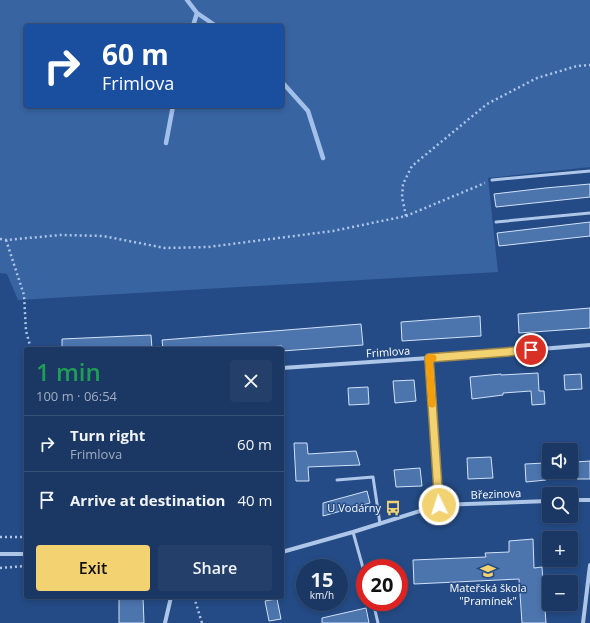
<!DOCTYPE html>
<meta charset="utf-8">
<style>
:root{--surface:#1b3864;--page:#243f6a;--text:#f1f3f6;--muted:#a0acbf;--line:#395278;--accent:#f3d271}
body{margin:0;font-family:"Open Sans",sans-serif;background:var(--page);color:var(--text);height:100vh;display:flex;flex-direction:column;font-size:15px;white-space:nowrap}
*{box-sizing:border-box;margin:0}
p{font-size:13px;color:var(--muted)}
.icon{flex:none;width:22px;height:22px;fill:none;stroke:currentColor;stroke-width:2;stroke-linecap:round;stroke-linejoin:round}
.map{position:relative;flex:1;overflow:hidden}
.side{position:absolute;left:24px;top:347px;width:260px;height:252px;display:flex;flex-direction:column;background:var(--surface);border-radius:4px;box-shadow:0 2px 6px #0003,0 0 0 1px var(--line)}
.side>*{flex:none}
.top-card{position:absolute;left:24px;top:24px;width:260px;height:84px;border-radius:4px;box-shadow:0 2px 6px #0003,0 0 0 1px var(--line);background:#1a4fa0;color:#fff;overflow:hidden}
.controls{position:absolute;left:542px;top:443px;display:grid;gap:8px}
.controls a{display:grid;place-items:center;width:36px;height:36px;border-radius:4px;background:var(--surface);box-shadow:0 2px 6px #0003,0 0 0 1px var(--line);font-size:20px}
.speed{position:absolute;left:296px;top:559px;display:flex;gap:8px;font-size:20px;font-weight:700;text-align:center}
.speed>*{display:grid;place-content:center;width:52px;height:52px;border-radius:50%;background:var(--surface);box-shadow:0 2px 6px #0003,0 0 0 1px var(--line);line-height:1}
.speed small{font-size:10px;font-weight:400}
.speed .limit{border:6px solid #d22;background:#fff;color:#111}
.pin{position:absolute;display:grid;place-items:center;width:34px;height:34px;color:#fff;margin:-17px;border:2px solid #fff;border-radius:50%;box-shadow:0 1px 4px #0007}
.me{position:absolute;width:44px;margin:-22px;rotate:356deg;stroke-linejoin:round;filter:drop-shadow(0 0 3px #0008)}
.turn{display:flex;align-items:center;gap:14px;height:84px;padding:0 12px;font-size:18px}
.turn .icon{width:52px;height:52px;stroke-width:2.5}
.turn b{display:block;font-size:28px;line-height:34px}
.round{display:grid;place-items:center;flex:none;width:42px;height:42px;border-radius:4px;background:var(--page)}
.overview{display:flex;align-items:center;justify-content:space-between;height:68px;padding:0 12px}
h1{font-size:24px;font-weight:600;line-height:30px;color:#1e9e55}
.primary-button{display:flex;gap:8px;margin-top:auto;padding:8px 12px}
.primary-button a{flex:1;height:46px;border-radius:4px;background:var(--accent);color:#111;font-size:16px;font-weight:600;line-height:46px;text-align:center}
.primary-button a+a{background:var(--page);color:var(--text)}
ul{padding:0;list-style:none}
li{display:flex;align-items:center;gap:12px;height:56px;padding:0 12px;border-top:1px solid var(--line)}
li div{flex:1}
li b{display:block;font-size:15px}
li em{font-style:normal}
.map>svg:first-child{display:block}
.green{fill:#3864a2;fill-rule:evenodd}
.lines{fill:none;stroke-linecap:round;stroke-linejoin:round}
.stream{stroke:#a2c0e9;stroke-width:4.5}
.building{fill:#4c74ad;stroke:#d2e1f6}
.path{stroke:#aec6e8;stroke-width:2.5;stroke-dasharray:2 3;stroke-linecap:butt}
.lane{stroke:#aec6e8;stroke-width:3}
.street{stroke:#aec6e8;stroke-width:4}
.route-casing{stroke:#9e8849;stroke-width:10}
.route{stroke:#f3d271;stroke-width:7}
.slow{stroke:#f59e0b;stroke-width:7}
.labels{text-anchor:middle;stroke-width:3;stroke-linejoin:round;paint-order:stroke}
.street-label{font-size:11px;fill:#fff;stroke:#244b85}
.poi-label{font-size:11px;fill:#fff;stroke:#244b85;text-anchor:end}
</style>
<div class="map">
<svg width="590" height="623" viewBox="0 0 590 623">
<rect width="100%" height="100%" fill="#244b85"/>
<path class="green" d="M0,0H590V167L488,178L498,272L18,300L7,274L0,273ZM26,26H282V106H26Z"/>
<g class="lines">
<path class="stream" d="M187,0L197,13L193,26
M197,13L216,26
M282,82L308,111L323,158
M166,143L173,106"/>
</g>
<path class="building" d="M590,184V197L496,207L494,194L545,188Z
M590,222V236L499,246L497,233Z
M590,308V328L519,333L518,314Z
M480,316L481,336L402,341L401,322Z
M361,324L363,345L282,351V346L239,349H163L162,340Z
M151,335L152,349H62V339Z
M538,373L539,391H544L545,404L532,405L531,391L503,393V395L472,399L470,377L501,374V375Z
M581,374L582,389L565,390L564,375Z
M414,380L416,401L395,403L393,381Z
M368,387L369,404L349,405L348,388Z
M294,443H307L308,454L356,451L360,465L308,467L309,481H296Z
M491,457L493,478L468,479L467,458Z
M590,461V479H577L575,462Z
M545,463L546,480L526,482L525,464Z
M420,468L422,486L396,487L394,470Z
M367,491L370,503L323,516V503Z
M533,539L534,568L542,567L546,623H522L519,579L414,584L413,560L486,557L485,553L509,552V541Z
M119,597H143L144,623H119Z
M277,599L281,619L269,621L265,601Z
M366,608L369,623H322V618Z"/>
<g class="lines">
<path class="path" d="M406,216L402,197L403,184L412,166L487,104L537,78L577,66L590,65
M0,239L6,240L61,235L103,236L165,248L208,247L333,231L406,216L485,183
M6,240L24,295L26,331L31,349
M0,537H26
M0,568L26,566
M194,597L202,623"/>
<path class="lane" d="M492,180L590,171
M496,222L590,213
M429,358L439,505
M337,480L373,477L380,524
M353,532L365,575
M373,602L378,623"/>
<path class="street" d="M282,368L429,358L590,345
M571,500H590
M282,552L353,532L439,505L549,501
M0,554H26
M165,623L171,597
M583,623L590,565"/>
</g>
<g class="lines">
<g class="route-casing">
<path id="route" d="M439,505L429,358L531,350"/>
</g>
<use href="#route" class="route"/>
<path class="slow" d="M432,404L429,358H433"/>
</g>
<defs>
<g id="bus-bare" transform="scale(1.2)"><path d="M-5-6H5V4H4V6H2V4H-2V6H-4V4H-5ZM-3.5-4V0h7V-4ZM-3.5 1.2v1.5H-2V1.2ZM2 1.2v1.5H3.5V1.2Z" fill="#f3d271" stroke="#244b85" stroke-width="2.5" paint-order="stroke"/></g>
<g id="school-bare" transform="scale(1.2)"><path d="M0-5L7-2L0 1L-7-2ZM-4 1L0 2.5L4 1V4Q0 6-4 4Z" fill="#f3d271" stroke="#244b85" stroke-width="2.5" paint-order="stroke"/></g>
</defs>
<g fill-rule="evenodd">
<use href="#bus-bare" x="393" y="508"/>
<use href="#school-bare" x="488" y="571"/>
</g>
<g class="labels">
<g class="street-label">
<text transform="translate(388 352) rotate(-4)" y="4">Frimlova</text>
<text transform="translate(496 494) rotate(-2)" y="4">Březinova</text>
</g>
<g class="poi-label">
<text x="381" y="512">U Vodárny</text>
<text x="488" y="592" text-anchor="middle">Mateřská škola<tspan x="488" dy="13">"Pramínek"</tspan></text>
</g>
</g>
</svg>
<div class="controls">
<a><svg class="icon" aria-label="sound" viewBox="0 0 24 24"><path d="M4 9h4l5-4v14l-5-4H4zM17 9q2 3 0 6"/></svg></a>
<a><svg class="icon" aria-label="search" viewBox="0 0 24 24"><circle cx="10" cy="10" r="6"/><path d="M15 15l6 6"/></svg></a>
<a>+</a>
<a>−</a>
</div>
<div class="speed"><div>15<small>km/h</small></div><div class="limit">20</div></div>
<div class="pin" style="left:531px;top:350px;background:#d93025"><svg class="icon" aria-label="arrive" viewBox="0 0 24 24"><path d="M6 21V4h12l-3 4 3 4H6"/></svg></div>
<svg class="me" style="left:439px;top:505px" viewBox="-20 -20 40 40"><circle r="17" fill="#f3d271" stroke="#fff" stroke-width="3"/><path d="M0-11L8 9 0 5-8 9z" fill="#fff"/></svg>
<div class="top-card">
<div class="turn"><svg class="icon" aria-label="right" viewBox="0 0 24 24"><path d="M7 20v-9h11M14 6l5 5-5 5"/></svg><div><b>60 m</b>Frimlova</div></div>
</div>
<section class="side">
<div class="overview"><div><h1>1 min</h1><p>100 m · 06:54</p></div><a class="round"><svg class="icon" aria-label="close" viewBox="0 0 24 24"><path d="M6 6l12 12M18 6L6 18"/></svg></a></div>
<ul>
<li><svg class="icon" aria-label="right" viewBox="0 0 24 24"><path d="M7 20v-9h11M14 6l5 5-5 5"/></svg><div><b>Turn right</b><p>Frimlova</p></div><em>60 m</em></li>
<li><svg class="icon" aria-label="arrive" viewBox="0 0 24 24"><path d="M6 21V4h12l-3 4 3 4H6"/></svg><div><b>Arrive at destination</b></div><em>40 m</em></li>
</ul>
<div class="primary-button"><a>Exit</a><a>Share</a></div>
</section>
</div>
